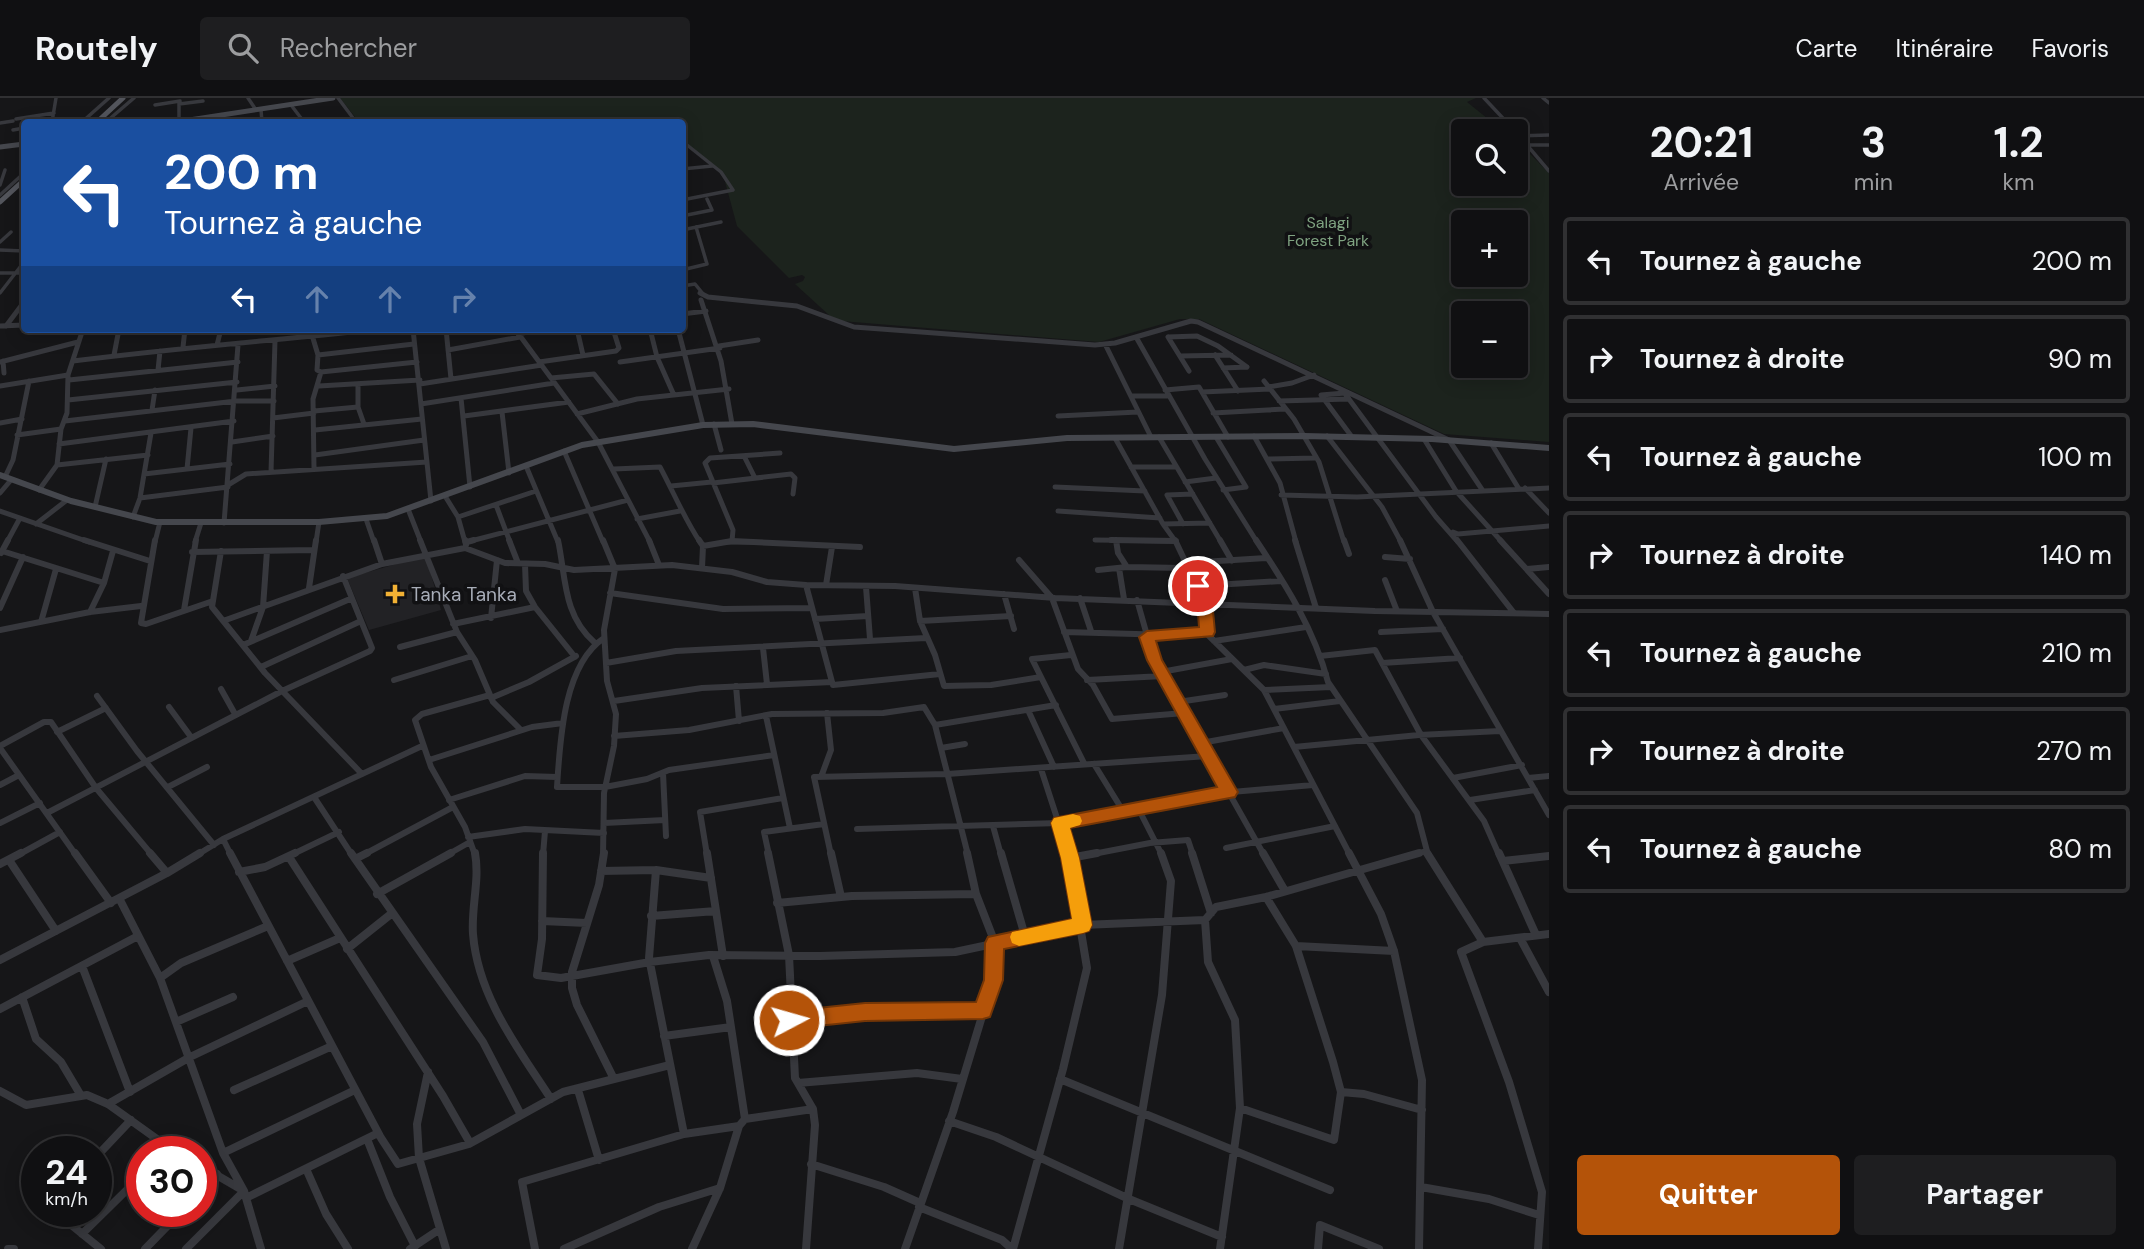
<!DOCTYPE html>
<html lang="fr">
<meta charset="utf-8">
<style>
:root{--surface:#101012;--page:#1e1e20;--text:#f1f3f6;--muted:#9c9d9f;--line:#303032;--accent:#b45309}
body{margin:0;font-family:"DM Sans",sans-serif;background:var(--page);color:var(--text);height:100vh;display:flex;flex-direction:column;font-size:26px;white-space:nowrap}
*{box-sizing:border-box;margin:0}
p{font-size:23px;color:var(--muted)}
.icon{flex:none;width:38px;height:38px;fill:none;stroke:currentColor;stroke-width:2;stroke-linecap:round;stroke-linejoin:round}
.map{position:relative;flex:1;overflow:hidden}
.drawer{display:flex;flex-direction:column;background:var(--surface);width:595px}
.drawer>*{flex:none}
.top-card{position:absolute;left:21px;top:21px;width:665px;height:214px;border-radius:7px;box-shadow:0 4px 18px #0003,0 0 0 2px var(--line);background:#1a4fa0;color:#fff;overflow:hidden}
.buttons{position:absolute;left:1451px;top:21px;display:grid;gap:14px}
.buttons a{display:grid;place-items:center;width:77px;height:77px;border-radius:7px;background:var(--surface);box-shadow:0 4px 18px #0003,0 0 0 2px var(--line);font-size:35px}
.speed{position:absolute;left:21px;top:1038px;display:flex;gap:14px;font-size:35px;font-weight:700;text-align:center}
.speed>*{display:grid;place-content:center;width:91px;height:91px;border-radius:50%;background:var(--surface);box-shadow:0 4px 18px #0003,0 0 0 2px var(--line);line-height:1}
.speed small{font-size:18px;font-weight:400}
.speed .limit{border:10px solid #d22;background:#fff;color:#111}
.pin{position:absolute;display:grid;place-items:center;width:60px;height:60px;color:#fff;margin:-30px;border:4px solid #fff;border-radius:50%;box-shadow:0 2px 7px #0007}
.me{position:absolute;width:77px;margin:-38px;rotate:84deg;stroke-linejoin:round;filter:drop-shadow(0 0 5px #0008)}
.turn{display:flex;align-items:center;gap:24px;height:147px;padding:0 28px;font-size:32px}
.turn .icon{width:91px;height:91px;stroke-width:2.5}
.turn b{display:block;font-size:49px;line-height:60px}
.lanes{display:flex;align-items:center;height:66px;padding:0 28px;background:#0003;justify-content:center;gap:35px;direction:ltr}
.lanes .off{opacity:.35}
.eta{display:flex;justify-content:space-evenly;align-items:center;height:119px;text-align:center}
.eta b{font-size:42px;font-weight:700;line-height:49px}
.primary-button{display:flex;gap:14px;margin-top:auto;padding:14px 28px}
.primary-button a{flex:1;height:80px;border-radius:7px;background:var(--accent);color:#fff;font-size:28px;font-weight:700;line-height:80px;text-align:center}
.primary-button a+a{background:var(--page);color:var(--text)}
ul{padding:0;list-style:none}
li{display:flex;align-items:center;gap:21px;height:88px;margin:0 14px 10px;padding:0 14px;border:4px solid var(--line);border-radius:7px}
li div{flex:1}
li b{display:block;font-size:26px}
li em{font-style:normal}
header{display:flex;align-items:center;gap:42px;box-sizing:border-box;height:98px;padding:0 35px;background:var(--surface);border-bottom:2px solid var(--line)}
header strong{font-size:33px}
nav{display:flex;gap:38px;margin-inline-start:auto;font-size:24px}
.search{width:490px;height:63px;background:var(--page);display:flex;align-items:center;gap:18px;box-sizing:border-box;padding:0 24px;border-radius:7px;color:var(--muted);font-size:26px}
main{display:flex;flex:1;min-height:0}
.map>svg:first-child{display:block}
.built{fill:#222225}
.green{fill:#1c231d;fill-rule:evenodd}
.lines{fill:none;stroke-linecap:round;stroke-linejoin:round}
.street-far3{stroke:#37383d;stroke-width:3.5}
.street-far2{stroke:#37383d;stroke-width:5}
.street-far1{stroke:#37383d;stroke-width:6}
.street{stroke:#37383d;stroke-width:8}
.secondary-far1{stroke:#45474d;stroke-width:5}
.secondary{stroke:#45474d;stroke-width:6}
.primary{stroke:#53555c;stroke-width:5}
.route{fill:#b45309;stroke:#753606;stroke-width:2}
.slow{fill:#f59e0b}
.poi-dot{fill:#f2b134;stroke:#111113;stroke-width:2.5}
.labels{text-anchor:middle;stroke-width:7;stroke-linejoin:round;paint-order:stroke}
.far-park-label{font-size:16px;fill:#7fa381;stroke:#111113}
.poi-label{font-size:19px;fill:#a8adb8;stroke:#111113;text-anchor:start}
</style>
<header>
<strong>Routely</strong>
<div class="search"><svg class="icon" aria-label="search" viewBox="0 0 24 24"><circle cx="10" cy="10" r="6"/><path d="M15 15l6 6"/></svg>Rechercher</div>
<nav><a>Carte</a><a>Itinéraire</a><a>Favoris</a></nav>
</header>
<main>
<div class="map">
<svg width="1549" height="1151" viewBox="0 0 1549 1151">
<rect width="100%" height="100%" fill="#161618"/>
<path class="built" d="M421,459L427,462L441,512L369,532L347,480Z"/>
<path class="green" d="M340,0H1476L1467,4L1503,33H1463V86H1516V37L1524,50L1549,75V344L1444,336L1199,221H1180L1099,244L841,223L830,218L795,186L803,183L805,179L802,177L789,180L737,128L723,76L683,43L682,24H359ZM1463,124H1516V177H1463ZM1463,215H1516V268H1463Z"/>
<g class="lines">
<path class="street-far3" d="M248,0L256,12
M338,0L356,24
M1484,0L1515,33
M1543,0L1549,5
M179,5V24
M179,6L203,3
M155,7L180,3
M291,7L304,24
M261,12L262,24
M16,21L54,15
M52,24L56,0
M82,24L109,0
M106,24L134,0
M0,25L13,23
M13,32L24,30
M1516,34L1549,73
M1519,38L1549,37
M682,43L721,74L733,92L682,102
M1526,47H1549
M682,71L712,68
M0,87L5,72
M0,97L24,75
M682,118L712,112L707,101
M682,132L721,124
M0,144L11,134
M0,152L24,153
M682,172L707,166L696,129
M0,175H24
M682,188L695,186L704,197
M0,195L24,164"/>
<path class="street-far2" d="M700,195L708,199L797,208L854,229L1095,247L1115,245L1191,223L1198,224L1449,342L1483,393
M701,202L721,263L732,326
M682,216L706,213
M0,228L24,227
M6,228L24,204
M413,231L431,403
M446,231L451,281
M515,231L598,344L650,444
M577,231L583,257
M650,231L657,259L673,295
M678,231L703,327
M83,233L106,231
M518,236L542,231
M312,237L318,257L317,272L321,274L313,301L314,371
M1136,239L1205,361L1257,444
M1168,239L1197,238L1218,248L1247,269
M1168,239L1189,273
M1105,246L1151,339
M217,247L221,231
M719,248L758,242
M183,249L185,231
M448,252L520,239
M114,257L119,231
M318,257L414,246
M1215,257L1238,293
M1180,258L1231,257
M3,263L4,275
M73,263C176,250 278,242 381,231
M0,264L78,244
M539,264L616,253L619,250L613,231
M620,264L720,250
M1223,270L1247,269
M158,272L160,253
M321,274L417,264
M551,280L594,276L618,306
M69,282L238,264
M1264,283L1294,321L1319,364L1344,444
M420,286L542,267
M0,288L68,277
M319,288L420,282
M358,288V309L364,326
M1268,289L1292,285L1314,277
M237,292L275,288
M1165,292L1199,289L1228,339
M1343,293L1436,419L1458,444
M1202,294L1270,291
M1345,295L1321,297L1352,339
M1131,298H1169
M461,300L470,389
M68,302L237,284
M1279,303L1349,301
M421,306L554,285
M152,312L155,292
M314,313L358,309
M502,314L509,375
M1213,315L1285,311
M577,316L637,301L729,291
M464,318L569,304
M1058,318L1138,314
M273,320L314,315
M65,323L236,303H274
M0,325L22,321
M714,326L721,352
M315,332L422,321
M17,337L61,331
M1254,338L1280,385L1296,444
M1327,338L1382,409L1401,444
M1159,339L1221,444
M1216,339L1246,389L1223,392
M1115,340L1163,426L1176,444
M1424,341L1456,393L1502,444
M232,344L273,338
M1491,345L1519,391
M59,346L234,323
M564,353L603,444
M315,357L424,342
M744,358L755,380
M1267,361L1315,360
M57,367L148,357
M526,368L558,444
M1131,369H1176
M187,371L191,330
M614,371L660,369C674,395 684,420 700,444
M271,374L275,243
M144,376L230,366
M5,379L13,362L29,283
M1185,384L1216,380
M713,385L791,376L795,380L793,396
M228,387L246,376L427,364
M671,388L712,384
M1055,389L1145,393
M1525,390L1549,415
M39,392L57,367L61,331L67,315L68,277L83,231
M0,395L11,382
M1281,397L1357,399L1549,390
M445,398L458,419L465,444
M140,400L228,389
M496,407L510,444
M95,409L106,361
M408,411L421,444
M0,413L89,444
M1058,413L1160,420
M133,419L140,400L151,335
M458,419L536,393
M366,421L374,444
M637,421L680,413
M224,425L238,247
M36,426L67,402
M1163,426L1210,425
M1183,426L1167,397L1193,396
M1453,434L1458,436L1549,428
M1095,442L1176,443
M732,443L733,432L705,365L710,360L780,355
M7,444L20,420
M155,444L160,424
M195,444L201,425
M316,444L319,424
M467,444L628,402
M726,444H752"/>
<path class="street-far1" d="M84,442L150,463
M155,442L141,525L146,526L213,503
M374,442L382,466L465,450L505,465L545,466L574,472L672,467L732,474L767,484L806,487L895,488L1055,500L1375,513L1549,516
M420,442L457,534L475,562L493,604L521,632
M465,442L466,447
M509,442L518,465
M558,442C566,480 563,517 594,544
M603,442L615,471L604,532L607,583L616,616L614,648L604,695L603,757
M649,442L659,467
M699,442L703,448L702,470
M1111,442L1176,443
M1116,442L1118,455L1127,469
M1175,442L1204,503L1208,537L1264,592L1350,757
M1220,442L1232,463
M1256,442C1286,487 1314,531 1328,584L1417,715L1428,757
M1295,442L1316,510
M1344,442L1349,456
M1400,442L1433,514L1549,717
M1457,442L1514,515
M1500,442L1549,496
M467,444L474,442
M703,448L732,443L860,449
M2,453L104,485
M221,453L212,509L265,575L362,676
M192,454L313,452
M1,455L8,442
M1385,459L1410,461
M1019,462L1052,500L1078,571L1093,587L1112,621L1184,615
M525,466L526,493L535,509L575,559
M1119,470L1124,501
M1527,471L1549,469
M1098,472L1127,469L1183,470L1186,465L1266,460
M1385,482L1397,513
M826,487L832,449
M1198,488L1281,483
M866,489L870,541
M309,490L316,442
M915,490L920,523L935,557L944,588L991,587L1041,579
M610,495L723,511L812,510
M1004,496L1014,531
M1080,500L1091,533
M1137,502L1154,562L1264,757
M0,510L23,459
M184,512L196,442
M90,514L104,485L113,453
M491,520L497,462
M815,521L868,518
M223,523L382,466
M920,523L1011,518
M41,524L56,471
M453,526L535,509
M0,532L90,514L141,508
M1064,534L1171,537L1207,534
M1381,534L1443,531
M604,540C563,567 560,644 557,689H605L647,681L669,672L774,657
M251,543L263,509L267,453
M1214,543L1306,529
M243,547L350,501
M400,549L457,534
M763,550L767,586
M1071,557L1032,561L1084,665
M1320,558L1375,552L1421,637L1484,723L1499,757
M606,565L676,553L926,540
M1382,565L1460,560
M261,569L361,523
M1244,572L1264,567L1326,576
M1161,574L1232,561
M394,582L472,558
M1087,582L1163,578
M833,587L940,576
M736,588L739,623
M221,591L235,616
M1264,592L1331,589
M97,598L137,653L214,747
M491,600L529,584L576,558
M614,603L702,590L832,584L806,487
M1178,604L1225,597
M169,609L191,639
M1274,611L1340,603
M1028,612L1054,669
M766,618L790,730
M935,627L1056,607
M57,634L106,610
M614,638L689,632L772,616L883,615L924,609L935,627L968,757
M1201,645L1284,630
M0,648L44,624H51L96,690L152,757
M1294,649L1419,637L1500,633
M0,650L76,757
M941,650L965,646
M429,662L532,629L563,625
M1094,666L1123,713
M1041,671L1069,757
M663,675L666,738
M821,679L831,652L827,615
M1453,680L1522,667
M1528,680L1549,678
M0,687L19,677
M168,689L207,669
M314,699L352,757
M449,702L525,678L557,679
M1470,702L1535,692
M1138,710L1162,757
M47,715L282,593L370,553L372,550L343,478
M0,725L40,705
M604,725L665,722
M993,728L1001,757
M857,731L1060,725L1197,697L1313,687
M468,739L525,731L604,735
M223,741L231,757
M1226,750L1335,728
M18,757L60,734
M197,757L223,741L422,648
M291,757L339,734
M363,757L453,709
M447,757L470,744
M475,757L465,729L431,669L415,622L422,616L490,597
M543,757L545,733
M707,757L700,714L783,700
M769,757L764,734L824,726
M831,757L814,679L947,676L1208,658
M1088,757L1150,745L1188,742L1193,757
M1413,757L1426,753"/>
<path class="street" d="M75,755L111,805
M150,755L167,775
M230,755L381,1040L398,1066L469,1046L563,994L614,981
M351,755L483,944L521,1017
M475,755C480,782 471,809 473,836C478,899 518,950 551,1001
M543,755L542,841L537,877L561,880L650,864L709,857L820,858L955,854L1082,827L1205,822L1216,809L1266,799L1419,755
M604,755L599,787L572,874V890L577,907L614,981L670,967
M707,755L723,858
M768,755L789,857L795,980L813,1011L815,1027L806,1151
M831,755L841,799
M1001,755L1025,838
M1192,755L1211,815
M1263,755L1285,793
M1349,755L1381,816L1394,853L1422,982L1419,1151
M1427,755L1483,844L1549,836
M1499,755L1536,837
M289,759L443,998L470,1045
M1070,760L1097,755
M355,761L367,755
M9,762L56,833
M1503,763L1549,758
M0,766L21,755
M656,772L649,860L684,1036
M601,773L656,772L711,780
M239,774L265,769L295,755
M377,796L451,755
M119,800L160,880L223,1055L244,1093L261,1151
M777,805L852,798L976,796
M651,818L716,813
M1205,822L1208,864L1235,922L1240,1010L1220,1151
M542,823L587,825
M1520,840L1549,894
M1483,844L1461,854L1509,984L1542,1094L1538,1151
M1296,848L1394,853
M347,851L391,816
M713,858L727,903L745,1021
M0,862L167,775L200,755
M287,863L340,840
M82,868L130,994
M160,880L181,865L268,828
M22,899L36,941L61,964L80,996
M0,911L138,838
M789,922L865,914L983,912
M176,924L233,899
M664,938L731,929
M428,974L417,1026L419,1060L446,1151
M1060,981L1330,1092
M798,985L917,975L962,981
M234,992L332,948
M578,992L599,1062
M0,993L26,1007L87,997L108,1006L175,1054
M1341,994L1364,996L1422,1012
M108,1006L190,959L308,903
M1240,1010L1334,1042L1341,994L1333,964L1296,848L1266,799
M949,1023L996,1039L1129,1101L1222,1139
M367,1041L390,1099L415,1148
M223,1055L355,992
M96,1059L131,1022
M811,1066L884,1089L920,1105
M307,1073L326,1116L348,1151
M1421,1089L1489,1101L1539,1117
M201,1093L217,1076
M33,1096L37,1099
M246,1100L378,1035
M919,1109L1002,1142L1012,1151
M54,1113L101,1151
M82,1136L142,1077
M8,1151H14
M145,1151L182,1113
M186,1151L244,1093L201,1068
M410,1151L440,1131
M535,1151L522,1084L684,1036L739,1028
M564,1151L659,1109L720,1090
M692,1151L720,1090L739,1028L745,1021L813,1011
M905,1151L953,1014L993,882L995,845L976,796L967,755
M1013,1151L1063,971L1087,870L1068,755
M1119,1151L1162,897L1171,783L1161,755
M1318,1151L1320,1127L1379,1151"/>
<path class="secondary-far1" d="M176,24L333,0
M0,49L24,46"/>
<path class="secondary" d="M0,377L71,403L156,424H319L387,418L582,347L703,327L753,326L954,351L1067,340L1304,338L1432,341L1549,350"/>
<path class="primary" d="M97,24L123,0
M0,104L24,82"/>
</g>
<path class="route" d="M1198,483L1203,485L1212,503L1215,534L1213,538L1156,543L1162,562L1238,694L1235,699L1070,730L1079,760L1092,827L1089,833L1083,835L1004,851L1003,882L990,919L983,921L865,923L789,931L782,929L779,922L782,916L789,913L865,905L976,904L984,882L985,845L988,839L1072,821L1061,760L1051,725L1054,720L1217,689L1147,562L1139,539L1147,533L1199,529L1197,503L1191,488Z"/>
<path class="slow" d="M1073,716L1080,718L1082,723L1080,727L1070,730L1079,760L1092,827L1089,833L1083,835L1019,848L1012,845L1010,839L1012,834L1072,821L1061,760L1051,725L1054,720Z"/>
<path class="poi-dot" d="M391.5 485.5h7v7h7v7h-7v7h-7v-7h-7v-7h7z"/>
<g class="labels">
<g class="far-park-label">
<text x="1328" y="130">Salagi<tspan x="1328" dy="18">Forest Park</tspan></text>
</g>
<g class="poi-label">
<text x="411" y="503">Tanka Tanka</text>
</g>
</g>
</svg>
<div class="buttons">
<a><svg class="icon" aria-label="search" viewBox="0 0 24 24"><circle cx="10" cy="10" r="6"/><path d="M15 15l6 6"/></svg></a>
<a>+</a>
<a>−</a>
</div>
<div class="speed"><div>24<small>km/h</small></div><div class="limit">30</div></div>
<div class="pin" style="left:1198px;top:488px;background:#d93025"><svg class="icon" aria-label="arrive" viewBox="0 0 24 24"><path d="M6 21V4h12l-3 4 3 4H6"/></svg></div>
<svg class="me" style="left:789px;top:922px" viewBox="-20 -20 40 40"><circle r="17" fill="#b45309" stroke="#fff" stroke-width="3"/><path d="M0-11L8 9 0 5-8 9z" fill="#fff"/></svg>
<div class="top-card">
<div class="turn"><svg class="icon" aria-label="left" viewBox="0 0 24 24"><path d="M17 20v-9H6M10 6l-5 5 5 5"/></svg><div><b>200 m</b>Tournez à gauche</div></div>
<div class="lanes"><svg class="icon" aria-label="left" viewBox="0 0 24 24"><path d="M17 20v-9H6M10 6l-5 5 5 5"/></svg><svg class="icon off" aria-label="ahead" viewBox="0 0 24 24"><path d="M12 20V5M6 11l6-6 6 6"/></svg><svg class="icon off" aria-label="ahead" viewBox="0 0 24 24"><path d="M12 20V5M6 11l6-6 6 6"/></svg><svg class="icon off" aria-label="right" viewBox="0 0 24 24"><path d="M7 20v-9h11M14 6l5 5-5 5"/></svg></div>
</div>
</div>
<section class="drawer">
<div class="eta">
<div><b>20:21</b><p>Arrivée</p></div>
<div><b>3</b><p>min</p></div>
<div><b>1.2</b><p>km</p></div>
</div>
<ul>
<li><svg class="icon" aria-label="left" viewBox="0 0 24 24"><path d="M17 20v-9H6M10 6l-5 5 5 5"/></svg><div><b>Tournez à gauche</b></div><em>200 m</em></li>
<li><svg class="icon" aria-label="right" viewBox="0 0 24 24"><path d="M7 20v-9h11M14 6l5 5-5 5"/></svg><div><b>Tournez à droite</b></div><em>90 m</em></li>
<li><svg class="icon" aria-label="left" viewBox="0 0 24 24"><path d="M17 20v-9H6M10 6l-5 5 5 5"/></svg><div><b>Tournez à gauche</b></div><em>100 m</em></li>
<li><svg class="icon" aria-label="right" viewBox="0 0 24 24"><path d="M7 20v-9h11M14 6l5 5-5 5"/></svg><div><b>Tournez à droite</b></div><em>140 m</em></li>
<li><svg class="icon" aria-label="left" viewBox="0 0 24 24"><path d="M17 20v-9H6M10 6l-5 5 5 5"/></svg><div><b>Tournez à gauche</b></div><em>210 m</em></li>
<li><svg class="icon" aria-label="right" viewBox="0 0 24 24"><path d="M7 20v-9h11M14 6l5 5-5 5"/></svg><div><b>Tournez à droite</b></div><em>270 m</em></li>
<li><svg class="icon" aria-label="left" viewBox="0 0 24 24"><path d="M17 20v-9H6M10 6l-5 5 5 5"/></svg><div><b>Tournez à gauche</b></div><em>80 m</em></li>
</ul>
<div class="primary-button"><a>Quitter</a><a>Partager</a></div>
</section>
</main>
